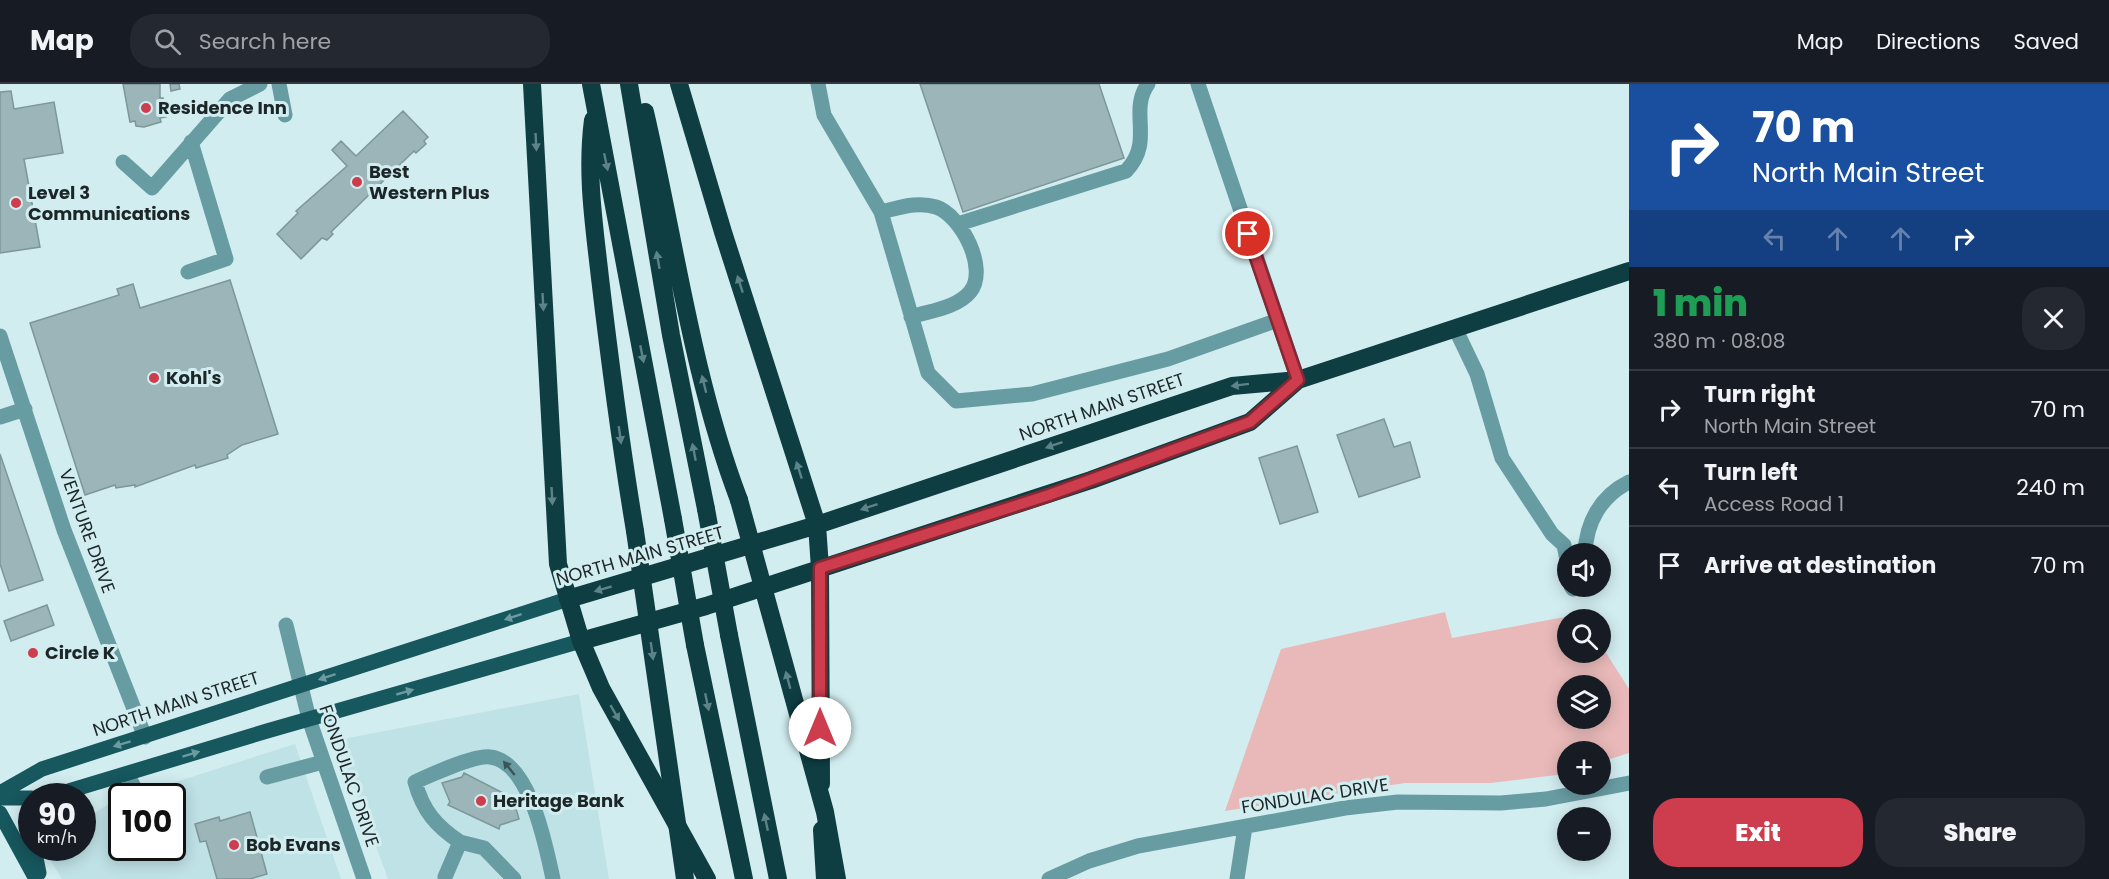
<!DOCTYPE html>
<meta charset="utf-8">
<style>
:root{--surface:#171b24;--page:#242831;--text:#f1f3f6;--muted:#9ea1a6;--line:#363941;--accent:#cd3d4e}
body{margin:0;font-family:Poppins,sans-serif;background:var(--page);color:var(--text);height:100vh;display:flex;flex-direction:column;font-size:22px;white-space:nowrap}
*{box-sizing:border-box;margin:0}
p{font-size:20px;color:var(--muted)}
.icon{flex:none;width:33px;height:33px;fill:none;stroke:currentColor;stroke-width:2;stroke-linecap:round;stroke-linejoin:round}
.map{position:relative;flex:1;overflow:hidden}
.side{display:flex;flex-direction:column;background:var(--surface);width:480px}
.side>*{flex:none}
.hud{background:#1a4fa0;color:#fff;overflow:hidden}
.buttons{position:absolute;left:1557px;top:459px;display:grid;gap:12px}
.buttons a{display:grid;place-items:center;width:54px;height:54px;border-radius:50%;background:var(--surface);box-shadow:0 3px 15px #0003;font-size:30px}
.speed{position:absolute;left:18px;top:699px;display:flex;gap:12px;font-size:30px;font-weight:700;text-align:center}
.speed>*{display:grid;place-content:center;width:78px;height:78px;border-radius:50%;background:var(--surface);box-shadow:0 3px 15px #0003;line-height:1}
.speed small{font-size:15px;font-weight:400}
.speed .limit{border:3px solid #111;border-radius:9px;background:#fff;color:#111}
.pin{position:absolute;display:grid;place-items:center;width:51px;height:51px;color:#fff;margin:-26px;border:3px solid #fff;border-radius:50%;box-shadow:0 2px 6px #0007}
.me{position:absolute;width:66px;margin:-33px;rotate:0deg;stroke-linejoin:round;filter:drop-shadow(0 0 4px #0008)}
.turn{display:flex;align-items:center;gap:21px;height:126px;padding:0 24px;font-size:27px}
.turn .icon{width:78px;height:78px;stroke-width:2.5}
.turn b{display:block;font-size:42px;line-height:51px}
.lanes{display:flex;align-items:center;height:57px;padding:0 24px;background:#0003;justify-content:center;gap:30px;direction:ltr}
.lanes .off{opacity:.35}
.round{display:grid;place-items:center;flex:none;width:63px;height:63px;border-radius:24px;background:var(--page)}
.head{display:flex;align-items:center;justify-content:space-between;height:102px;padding:0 24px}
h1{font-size:36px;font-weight:800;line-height:45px;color:#1e9e55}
.cta{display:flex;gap:12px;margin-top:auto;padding:12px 24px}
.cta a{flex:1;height:69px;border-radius:24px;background:var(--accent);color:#fff;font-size:24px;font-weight:800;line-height:69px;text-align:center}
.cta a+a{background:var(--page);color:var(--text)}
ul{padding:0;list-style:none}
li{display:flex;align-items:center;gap:18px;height:78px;padding:0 24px;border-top:2px solid var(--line)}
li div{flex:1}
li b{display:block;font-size:22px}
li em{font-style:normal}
header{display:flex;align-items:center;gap:36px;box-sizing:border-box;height:84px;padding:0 30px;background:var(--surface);border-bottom:2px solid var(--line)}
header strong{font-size:28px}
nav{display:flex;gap:33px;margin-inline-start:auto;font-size:21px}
.search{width:420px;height:54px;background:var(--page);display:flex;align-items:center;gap:15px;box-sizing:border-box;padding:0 21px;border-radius:24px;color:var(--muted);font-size:22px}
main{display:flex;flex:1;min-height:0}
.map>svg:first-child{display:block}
.built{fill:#bfe2e7}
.green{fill:#e9b9b9;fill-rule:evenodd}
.building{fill:#9bb5b8;stroke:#7d969a;stroke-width:1.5}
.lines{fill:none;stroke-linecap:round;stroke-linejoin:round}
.minor{stroke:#689ca3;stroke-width:15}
.major{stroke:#17575e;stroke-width:15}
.highway{stroke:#0e3d42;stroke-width:18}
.highway-bridge{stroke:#0e3d42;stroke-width:18}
.oneway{fill:#5c8388}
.oneway2{fill:#6b9aa0}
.oneway3{fill:#3a5559}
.route-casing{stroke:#852833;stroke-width:15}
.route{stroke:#cd3d4e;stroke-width:10}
.poi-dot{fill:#cd3d4e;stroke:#d2edf0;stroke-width:2}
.labels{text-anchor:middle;stroke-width:6;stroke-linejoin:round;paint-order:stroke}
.poi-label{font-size:18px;font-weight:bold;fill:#1c2627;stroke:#d2edf0;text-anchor:start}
.street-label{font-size:18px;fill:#1c2627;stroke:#d2edf0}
</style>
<header>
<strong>Map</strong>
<div class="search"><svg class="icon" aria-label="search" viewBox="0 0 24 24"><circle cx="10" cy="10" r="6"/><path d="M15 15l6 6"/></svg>Search here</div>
<nav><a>Map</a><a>Directions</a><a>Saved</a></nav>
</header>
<main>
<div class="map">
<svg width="1629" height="795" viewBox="0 0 1629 795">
<rect width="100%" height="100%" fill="#d2edf0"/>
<path class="built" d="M579,610L609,795H388L337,656Z
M295,660L341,795H62L51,777L55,764H82L83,736L109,720L121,716L122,764H172V712H132Z"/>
<path class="green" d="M1445,528L1452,554L1581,530L1584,535L1568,536V568H1600L1601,561L1629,605V669L1601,678L1600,668H1568L1567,689L1565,690L1491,699H1405L1225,727L1281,565ZM1568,602H1600V634H1568Z"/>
<path class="building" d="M123,0H160V14H163L166,33L160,34L161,38L144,43L136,42L135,37L130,38Z
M170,0H179L180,5L171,7Z
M920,0H1099L1124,74L963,128Z
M11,7L14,25L54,18L63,69L24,75L40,163L0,169V8Z
M403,27L428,53L424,57L426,60L416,69L414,67L331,148L333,150L327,156L322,154L301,175L277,150L298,129L296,127L347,82L332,66L341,57L356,72Z
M230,196L278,350L242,361L227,371L228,374L196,384L195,381L135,403V401L116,404L115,401L85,411L30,239L119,211L117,205L133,200L140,224Z
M1384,335L1394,363L1410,358L1420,393L1359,413L1337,351Z
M1297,362L1318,428L1280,440L1259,374Z
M0,370L43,496L9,507L0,480Z
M47,521L54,541L11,557L4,537Z
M464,689L513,714L519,735L500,741L499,745L448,721L450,718L442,699L462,693Z
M250,728L267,790L250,795H217L206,757L200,758L195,740L219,733L220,737Z"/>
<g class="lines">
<path class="minor" d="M279,0L285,31
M818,0L824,31L881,128L928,289L956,317L1032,310L1168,275L1278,236
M1198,0L1298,296
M123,78L152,104L230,15L260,0
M881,128C899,124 917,117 936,123C961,131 989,185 970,208C957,224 929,227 911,233
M958,140L1126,87C1155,57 1128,28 1148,0
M188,188L226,175L191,58
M1455,244L1477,290L1502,374L1552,450L1564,461L1568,481
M0,252L64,446L145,653
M0,333L25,325
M1585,470C1586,438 1601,412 1629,398
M1571,502L1573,505L1578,502
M286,541L309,635L364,795
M127,690L139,712
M267,693L323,678
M460,758C436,742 423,727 415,698C430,691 475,671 490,673C530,677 546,763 553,795
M445,793L460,758L484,764L514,795
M1049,795L1089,777L1138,762L1345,724L1398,718L1501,719L1546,715L1629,699
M1237,795L1245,743"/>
<path class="major" d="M0,709L42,685L568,515
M52,712L267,647L581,557
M0,714H32
M0,729L36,795
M34,764L39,789"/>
<path class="highway" d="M532,0L558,480L581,557L601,604L707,795
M591,0L673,435
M629,0L671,251L706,425
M679,0L723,148L817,441L820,484L821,700
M645,28C675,157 692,292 739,416
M593,36C586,90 594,140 600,194C610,279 621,363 635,447
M568,515L817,441L1232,302L1298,296L1629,187
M729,551L778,795
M581,557L706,522L1091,396L1250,338L1298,296
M695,561L744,795
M822,746L825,795"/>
<path class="highway-bridge" d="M739,416L825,728L837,795
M706,425L729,551
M673,435L695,561
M635,447L685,795"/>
</g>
<defs><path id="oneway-solid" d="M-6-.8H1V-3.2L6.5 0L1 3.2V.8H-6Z" transform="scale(1.5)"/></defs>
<g class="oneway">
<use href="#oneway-solid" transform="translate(536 58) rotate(87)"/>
<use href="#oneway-solid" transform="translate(606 78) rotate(78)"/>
<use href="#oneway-solid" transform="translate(658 176) rotate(-100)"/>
<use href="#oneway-solid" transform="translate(740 200) rotate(-108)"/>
<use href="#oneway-solid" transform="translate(543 218) rotate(87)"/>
<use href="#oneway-solid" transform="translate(642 270) rotate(79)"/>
<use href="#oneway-solid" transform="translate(704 300) rotate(-104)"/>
<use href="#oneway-solid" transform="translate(1240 301) rotate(173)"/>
<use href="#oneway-solid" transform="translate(620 351) rotate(82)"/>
<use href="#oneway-solid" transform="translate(1054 361) rotate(161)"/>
<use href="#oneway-solid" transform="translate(694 368) rotate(-101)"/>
<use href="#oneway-solid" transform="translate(799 386) rotate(-108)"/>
<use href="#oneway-solid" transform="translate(552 412) rotate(87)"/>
<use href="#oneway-solid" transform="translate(869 423) rotate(162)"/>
<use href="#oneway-solid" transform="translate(603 505) rotate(164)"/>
<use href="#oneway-solid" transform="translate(652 567) rotate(82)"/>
<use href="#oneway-solid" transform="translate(788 596) rotate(-105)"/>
<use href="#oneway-solid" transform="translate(707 618) rotate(78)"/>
<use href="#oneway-solid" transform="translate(615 629) rotate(60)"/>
<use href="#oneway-solid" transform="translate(766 738) rotate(-102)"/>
</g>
<g class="oneway2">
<use href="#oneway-solid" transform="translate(513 533) rotate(162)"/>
<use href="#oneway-solid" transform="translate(327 593) rotate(162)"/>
<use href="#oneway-solid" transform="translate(405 608) rotate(-16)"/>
<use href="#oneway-solid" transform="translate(122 660) rotate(163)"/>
<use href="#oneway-solid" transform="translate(191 670) rotate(-17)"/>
</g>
<use class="oneway3" href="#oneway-solid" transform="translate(509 684) rotate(-129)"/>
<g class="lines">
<g class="route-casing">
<path id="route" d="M820,644V484L1049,411L1250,338L1298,296L1248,150"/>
</g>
<use href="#route" class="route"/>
</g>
<g class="poi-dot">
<circle cx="146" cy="24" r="6"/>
<circle cx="357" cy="98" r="6"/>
<circle cx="16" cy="119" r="6"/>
<circle cx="154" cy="294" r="6"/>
<circle cx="33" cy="569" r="6"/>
<circle cx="481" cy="717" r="6"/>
<circle cx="234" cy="761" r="6"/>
</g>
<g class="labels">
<g class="poi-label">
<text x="158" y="30">Residence Inn</text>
<text x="369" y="94">Best<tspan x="369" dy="21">Western Plus</tspan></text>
<text x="28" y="115">Level 3<tspan x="28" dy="21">Communications</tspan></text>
<text x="166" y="300">Kohl's</text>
<text x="45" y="575">Circle K</text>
<text x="493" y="723">Heritage Bank</text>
<text x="246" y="767">Bob Evans</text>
</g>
<g class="street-label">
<text transform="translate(1102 323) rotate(-19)" y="6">NORTH MAIN STREET</text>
<text transform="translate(87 447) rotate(70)" y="6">VENTURE DRIVE</text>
<text transform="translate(640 472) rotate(-16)" y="6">NORTH MAIN STREET</text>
<text transform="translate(176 620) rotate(-18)" y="6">NORTH MAIN STREET</text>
<text transform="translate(349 692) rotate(71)" y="6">FONDULAC DRIVE</text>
<text transform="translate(1315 712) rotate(-9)" y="6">FONDULAC DRIVE</text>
</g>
</g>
</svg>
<div class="buttons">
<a><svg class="icon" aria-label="sound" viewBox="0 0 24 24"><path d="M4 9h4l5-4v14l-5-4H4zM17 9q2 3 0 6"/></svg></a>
<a><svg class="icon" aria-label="search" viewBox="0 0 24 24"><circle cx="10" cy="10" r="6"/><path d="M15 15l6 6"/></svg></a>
<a><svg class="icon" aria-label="layers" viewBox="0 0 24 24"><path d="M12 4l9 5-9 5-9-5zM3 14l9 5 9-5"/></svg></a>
<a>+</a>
<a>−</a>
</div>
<div class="speed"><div>90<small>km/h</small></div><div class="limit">100</div></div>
<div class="pin" style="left:1248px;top:150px;background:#d93025"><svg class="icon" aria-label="arrive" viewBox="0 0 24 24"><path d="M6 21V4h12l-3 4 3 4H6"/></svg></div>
<svg class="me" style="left:820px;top:644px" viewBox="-20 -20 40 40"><circle r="19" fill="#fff"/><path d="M0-13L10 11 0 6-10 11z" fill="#cd3d4e"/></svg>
</div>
<section class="side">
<div class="hud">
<div class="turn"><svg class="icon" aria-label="right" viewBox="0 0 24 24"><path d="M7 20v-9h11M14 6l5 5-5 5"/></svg><div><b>70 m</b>North Main Street</div></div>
<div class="lanes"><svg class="icon off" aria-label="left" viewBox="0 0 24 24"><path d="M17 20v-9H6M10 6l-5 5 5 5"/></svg><svg class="icon off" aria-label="ahead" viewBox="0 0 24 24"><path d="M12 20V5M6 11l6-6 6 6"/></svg><svg class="icon off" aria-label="ahead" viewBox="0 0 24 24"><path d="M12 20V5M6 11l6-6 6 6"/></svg><svg class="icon" aria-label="right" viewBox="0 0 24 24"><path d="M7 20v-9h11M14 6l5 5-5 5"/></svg></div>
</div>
<div class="head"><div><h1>1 min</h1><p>380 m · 08:08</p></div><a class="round"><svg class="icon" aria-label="close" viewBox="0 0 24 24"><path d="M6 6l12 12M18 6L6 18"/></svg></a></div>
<ul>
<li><svg class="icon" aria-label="right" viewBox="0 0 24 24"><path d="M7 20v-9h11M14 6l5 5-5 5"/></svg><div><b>Turn right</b><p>North Main Street</p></div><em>70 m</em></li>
<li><svg class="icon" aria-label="left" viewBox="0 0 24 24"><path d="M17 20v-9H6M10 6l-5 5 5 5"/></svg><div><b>Turn left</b><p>Access Road 1</p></div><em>240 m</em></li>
<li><svg class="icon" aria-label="arrive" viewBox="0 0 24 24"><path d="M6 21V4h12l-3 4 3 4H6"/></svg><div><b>Arrive at destination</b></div><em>70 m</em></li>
</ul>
<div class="cta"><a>Exit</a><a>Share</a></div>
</section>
</main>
